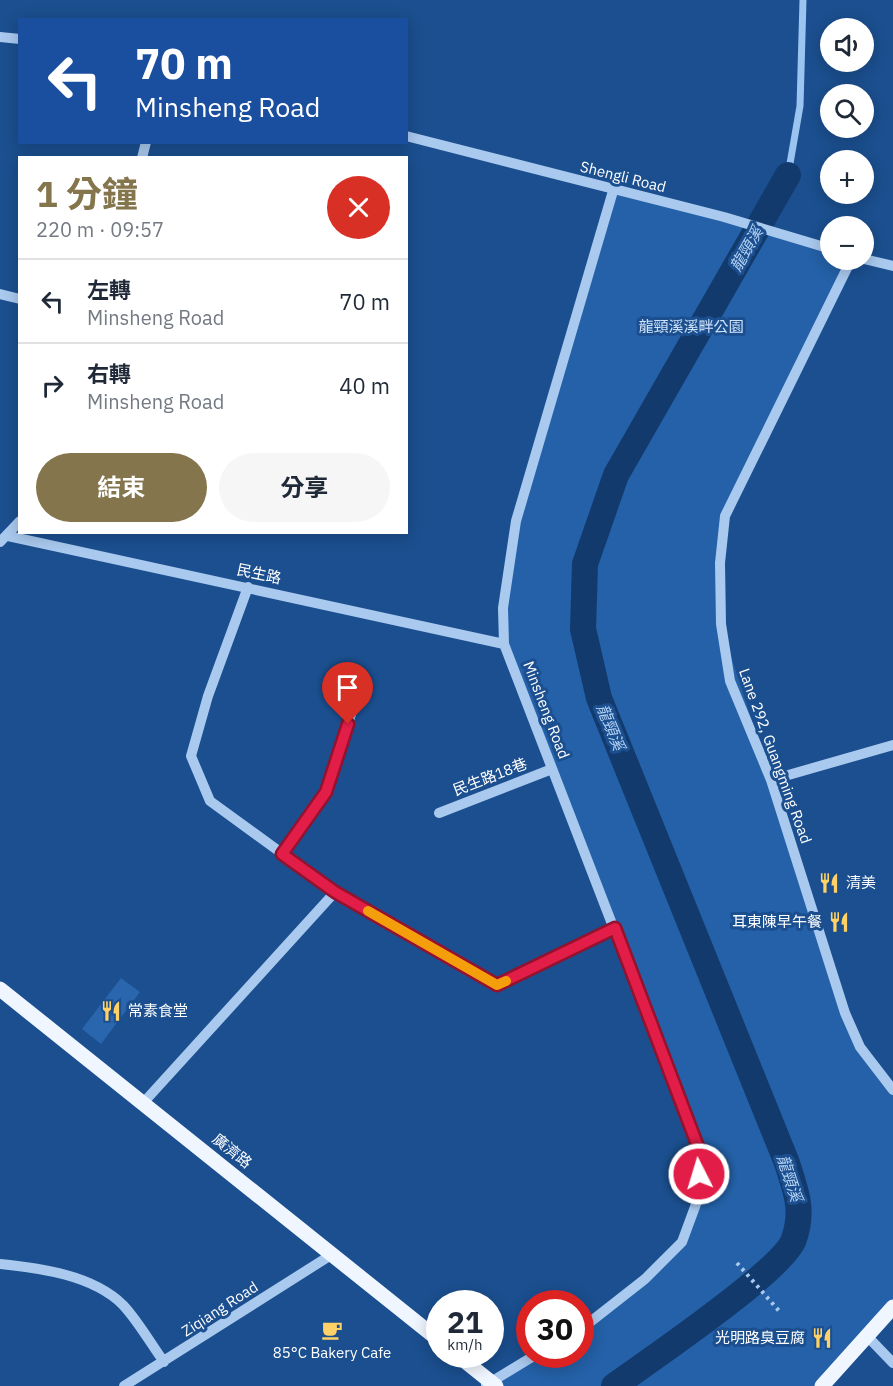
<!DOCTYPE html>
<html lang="zh-TW">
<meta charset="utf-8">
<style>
:root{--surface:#fff;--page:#f6f6f7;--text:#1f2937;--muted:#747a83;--line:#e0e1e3;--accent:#84754c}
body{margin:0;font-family:"IBM Plex Sans","Noto Sans TC",sans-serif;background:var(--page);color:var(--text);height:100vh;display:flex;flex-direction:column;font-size:22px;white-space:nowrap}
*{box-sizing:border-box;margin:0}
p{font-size:20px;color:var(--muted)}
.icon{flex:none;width:33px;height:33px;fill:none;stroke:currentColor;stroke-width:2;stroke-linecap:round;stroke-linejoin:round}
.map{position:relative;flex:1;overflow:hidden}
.side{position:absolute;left:18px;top:156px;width:390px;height:378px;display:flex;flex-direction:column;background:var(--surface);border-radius:0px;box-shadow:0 3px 15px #0003}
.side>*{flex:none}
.banner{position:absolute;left:18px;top:18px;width:390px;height:126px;border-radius:0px;box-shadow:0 3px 15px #0003;background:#1a4fa0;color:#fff;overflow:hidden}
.tools{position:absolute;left:820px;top:18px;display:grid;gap:12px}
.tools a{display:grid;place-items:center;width:54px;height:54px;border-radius:50%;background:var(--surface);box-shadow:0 3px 15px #0003;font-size:30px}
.speed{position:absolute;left:426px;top:1290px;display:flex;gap:12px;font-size:30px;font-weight:700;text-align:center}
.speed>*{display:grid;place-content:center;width:78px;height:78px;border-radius:50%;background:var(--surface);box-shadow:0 3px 15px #0003;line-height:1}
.speed small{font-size:15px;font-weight:400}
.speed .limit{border:9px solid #d22;background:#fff;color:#111}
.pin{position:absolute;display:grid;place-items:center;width:51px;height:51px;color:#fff;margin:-62px -26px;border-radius:50% 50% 50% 0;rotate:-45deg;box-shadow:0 0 6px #0007}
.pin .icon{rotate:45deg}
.me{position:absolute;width:66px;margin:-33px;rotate:355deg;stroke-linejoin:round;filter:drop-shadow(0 0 4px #0008)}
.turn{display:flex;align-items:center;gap:21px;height:126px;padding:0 18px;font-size:27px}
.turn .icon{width:78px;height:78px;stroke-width:2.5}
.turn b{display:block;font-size:42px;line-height:51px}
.round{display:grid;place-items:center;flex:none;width:63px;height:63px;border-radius:32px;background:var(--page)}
.summary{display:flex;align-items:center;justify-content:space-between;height:102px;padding:0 18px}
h1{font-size:36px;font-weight:700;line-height:45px;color:var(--accent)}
.button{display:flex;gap:12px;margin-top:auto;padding:12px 18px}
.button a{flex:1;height:69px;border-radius:36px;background:var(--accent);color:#fff;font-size:24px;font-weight:700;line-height:69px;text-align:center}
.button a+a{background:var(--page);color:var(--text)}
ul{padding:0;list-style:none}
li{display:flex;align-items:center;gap:18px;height:84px;padding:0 18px;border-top:2px solid var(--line)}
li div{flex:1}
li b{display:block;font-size:22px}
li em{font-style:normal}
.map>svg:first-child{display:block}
.green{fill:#2461a8}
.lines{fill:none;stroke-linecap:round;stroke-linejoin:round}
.stream{stroke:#9cc4f0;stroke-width:7}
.canal{stroke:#123a6d;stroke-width:26}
.building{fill:#2a66ad}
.path{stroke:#a9c9ee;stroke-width:4;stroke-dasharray:3 4.5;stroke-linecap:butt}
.minor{stroke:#a9c9ee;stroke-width:10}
.major{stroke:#f0f6ff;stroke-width:15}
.route-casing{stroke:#92132f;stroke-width:15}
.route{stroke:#e11d48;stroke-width:10}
.slow{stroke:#f59e0b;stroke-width:10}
.labels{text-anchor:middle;stroke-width:6;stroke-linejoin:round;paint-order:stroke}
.street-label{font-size:15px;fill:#fff;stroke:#1b4f8f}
.park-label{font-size:15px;fill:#cfe3fa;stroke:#1b4f8f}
.poi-label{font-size:15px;fill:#fff;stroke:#1b4f8f;text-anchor:start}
.water-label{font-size:16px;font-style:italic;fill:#b5d3f5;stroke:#1b4f8f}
</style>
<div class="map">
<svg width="893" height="1386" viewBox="0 0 893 1386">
<rect width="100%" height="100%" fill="#1b4f8f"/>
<path class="green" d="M613,191L831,249V260H851L725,516L721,624L845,1013L893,1090V1307L823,1386H485L537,1355L580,1354L581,1330L682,1242L699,1196L700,1152L504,644L516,521Z"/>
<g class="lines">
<path class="stream" d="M788,175L800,106L803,0"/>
<path class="canal" d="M614,1386C647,1362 784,1270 794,1239C804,1209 796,1192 787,1163L599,698L583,629L585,564L616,475L788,175"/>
</g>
<path class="building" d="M121,978L140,992L101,1044L82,1029Z"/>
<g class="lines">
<path class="path" d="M737,1263L780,1312"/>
<path class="minor" d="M0,37L20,39
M406,136L724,217L831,249
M142,158L146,142
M864,259L893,266
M851,260L725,516L720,563L721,624L730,681L771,780L845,1013L860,1047L893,1090
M0,294L20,299
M8,536L504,644
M0,542L20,521
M248,587L208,696L191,756L210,801L335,892L497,985L615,928
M771,780L893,745
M439,813L552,769
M282,854L326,792L355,702
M144,1102L335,892
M0,1264C40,1268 93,1275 123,1305C138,1321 151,1344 164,1362
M580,1330L645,1279L682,1242L699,1196L700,1152L504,644L503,608L516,521L613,191
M868,1337L893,1363
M486,1385L537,1354
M124,1386L331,1255"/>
<path class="major" d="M0,989L440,1341
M456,1354L496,1386
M822,1386L893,1307"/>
</g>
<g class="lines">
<g class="route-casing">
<path id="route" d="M348,724L326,792L282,854L335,892L497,985L615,928L700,1152L699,1174"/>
</g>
<use href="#route" class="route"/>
<path class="slow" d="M368,911L497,985L506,981"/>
</g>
<defs>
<g id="restaurant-bare" transform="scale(1.62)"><path d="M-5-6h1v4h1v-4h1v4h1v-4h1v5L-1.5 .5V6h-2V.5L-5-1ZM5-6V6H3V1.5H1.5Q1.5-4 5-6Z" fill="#ffd166" stroke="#1b4f8f" stroke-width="2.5" paint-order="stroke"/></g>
<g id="cafe-bare" transform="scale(1.62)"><path d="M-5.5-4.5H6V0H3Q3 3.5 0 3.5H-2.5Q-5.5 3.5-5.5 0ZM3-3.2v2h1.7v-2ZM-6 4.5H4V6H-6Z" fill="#ffd166" stroke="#1b4f8f" stroke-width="2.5" paint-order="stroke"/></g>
</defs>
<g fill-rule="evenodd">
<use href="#restaurant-bare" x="829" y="883"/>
<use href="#restaurant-bare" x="839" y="922"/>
<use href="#restaurant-bare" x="111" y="1011"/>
<use href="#cafe-bare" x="332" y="1330"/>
<use href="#restaurant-bare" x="822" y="1338"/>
</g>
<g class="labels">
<g class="street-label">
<text transform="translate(623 177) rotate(14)" y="5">Shengli Road</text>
<text transform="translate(259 574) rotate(12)" y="5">民生路</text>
<text transform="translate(546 710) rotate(69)" y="5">Minsheng Road</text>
<text transform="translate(775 756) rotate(70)" y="5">Lane 292, Guangming Road</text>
<text transform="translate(490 777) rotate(-21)" y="5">民生路18巷</text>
<text transform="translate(232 1151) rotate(39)" y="5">廣濟路</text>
<text transform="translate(220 1309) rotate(-33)" y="5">Ziqiang Road</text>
</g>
<g class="park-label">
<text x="691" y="332">龍頸溪溪畔公園</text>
</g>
<g class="poi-label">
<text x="846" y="888">清美</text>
<text x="822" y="927" text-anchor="end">耳東陳早午餐</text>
<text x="128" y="1016">常素食堂</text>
<text x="805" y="1343" text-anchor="end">光明路臭豆腐</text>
<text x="332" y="1358" text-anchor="middle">85°C Bakery Cafe</text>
</g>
<g class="water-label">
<text transform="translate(746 249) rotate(-60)" y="6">龍頸溪</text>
<text transform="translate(611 727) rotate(68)" y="6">龍頸溪</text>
<text transform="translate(790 1178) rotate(72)" y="6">龍頸溪</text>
</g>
</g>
</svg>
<div class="tools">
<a><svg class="icon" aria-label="sound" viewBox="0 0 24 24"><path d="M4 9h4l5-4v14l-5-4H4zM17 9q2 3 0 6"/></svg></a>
<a><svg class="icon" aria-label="search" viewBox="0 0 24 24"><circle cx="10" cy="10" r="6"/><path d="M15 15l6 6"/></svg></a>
<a>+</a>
<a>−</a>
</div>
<div class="speed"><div>21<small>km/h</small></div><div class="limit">30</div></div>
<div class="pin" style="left:348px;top:724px;background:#d93025"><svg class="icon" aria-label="arrive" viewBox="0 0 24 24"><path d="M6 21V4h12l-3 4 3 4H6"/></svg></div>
<svg class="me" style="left:699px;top:1174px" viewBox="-20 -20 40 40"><circle r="17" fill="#e11d48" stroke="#fff" stroke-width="3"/><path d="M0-11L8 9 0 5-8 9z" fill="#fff"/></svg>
<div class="banner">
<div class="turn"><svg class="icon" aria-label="left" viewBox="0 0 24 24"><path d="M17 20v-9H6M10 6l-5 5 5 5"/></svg><div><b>70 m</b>Minsheng Road</div></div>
</div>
<section class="side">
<div class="summary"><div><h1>1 分鐘</h1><p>220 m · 09:57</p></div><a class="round" style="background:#d93025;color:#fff"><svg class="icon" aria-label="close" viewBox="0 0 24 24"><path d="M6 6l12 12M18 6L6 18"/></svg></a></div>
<ul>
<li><svg class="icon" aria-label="left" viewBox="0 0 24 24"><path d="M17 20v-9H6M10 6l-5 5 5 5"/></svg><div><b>左轉</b><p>Minsheng Road</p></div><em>70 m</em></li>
<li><svg class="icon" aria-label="right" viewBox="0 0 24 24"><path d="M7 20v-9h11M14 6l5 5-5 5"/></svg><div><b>右轉</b><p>Minsheng Road</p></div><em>40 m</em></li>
</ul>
<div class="button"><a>結束</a><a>分享</a></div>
</section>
</div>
